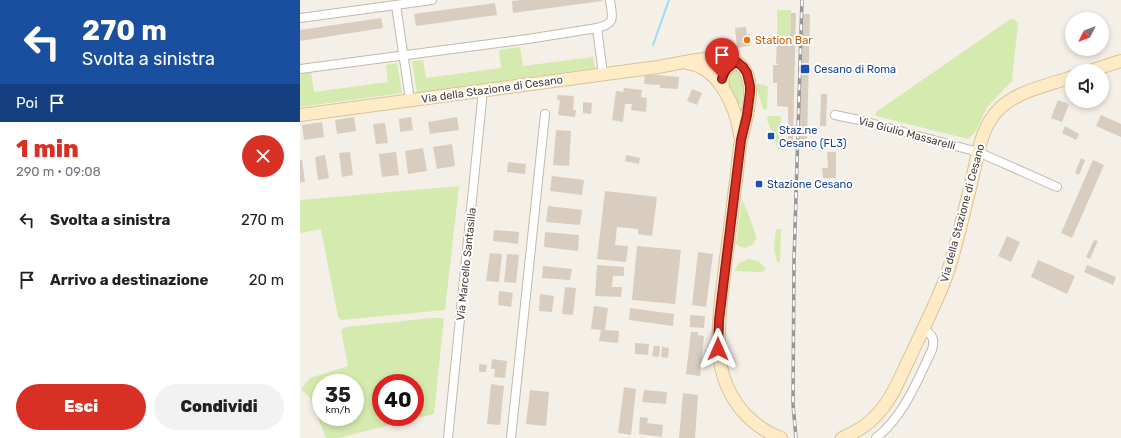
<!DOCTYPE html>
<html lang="it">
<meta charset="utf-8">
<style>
:root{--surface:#fff;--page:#f2f2f2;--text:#222;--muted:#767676;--accent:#d93025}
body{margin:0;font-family:Rubik,sans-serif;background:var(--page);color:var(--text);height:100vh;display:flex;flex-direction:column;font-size:15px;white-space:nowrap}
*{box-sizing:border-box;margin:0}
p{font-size:13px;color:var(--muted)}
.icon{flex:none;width:22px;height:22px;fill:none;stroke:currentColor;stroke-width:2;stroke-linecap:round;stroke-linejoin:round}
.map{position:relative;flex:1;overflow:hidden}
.sheet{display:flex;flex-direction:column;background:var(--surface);width:300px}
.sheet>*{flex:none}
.guide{background:#1a4fa0;color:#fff;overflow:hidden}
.needle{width:26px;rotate:228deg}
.fabs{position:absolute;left:765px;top:12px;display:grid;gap:8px}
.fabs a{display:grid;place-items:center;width:44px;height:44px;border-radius:50%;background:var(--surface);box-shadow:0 2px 6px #0003;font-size:20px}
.speed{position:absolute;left:12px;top:374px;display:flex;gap:8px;font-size:20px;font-weight:700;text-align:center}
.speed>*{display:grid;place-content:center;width:52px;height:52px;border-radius:50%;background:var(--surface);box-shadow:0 2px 6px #0003;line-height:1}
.speed small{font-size:10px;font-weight:400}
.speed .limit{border:6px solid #d22;background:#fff;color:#111}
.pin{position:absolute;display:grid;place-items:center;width:34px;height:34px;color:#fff;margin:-41px -17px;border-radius:50% 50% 50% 0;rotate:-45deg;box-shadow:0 0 4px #0007}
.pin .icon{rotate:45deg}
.me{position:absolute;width:44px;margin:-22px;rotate:0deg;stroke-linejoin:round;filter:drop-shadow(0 0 3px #0008)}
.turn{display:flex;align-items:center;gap:14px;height:84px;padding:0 16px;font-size:18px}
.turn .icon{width:52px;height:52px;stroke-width:2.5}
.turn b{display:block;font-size:28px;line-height:34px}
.then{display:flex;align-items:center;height:38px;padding:0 16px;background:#0003;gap:8px;font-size:15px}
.round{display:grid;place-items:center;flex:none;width:42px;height:42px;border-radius:21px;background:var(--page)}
.headline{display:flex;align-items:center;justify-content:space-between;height:68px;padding:0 16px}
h1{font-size:24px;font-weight:800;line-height:30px;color:var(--accent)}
.primary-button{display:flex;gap:8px;margin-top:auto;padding:8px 16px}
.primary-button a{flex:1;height:46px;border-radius:24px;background:var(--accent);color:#fff;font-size:16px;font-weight:800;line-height:46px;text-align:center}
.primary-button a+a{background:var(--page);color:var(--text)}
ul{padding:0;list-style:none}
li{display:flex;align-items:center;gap:12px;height:60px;padding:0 16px}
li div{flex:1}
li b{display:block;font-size:15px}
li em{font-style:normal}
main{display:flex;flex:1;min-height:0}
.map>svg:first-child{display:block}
.green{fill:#d5eaae;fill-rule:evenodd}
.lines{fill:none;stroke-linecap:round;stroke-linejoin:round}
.stream{stroke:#a1daf3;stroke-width:2}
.building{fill:#d9cdbf}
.street-casing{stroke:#c3b9ac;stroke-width:10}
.secondary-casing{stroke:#d9c297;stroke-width:14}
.street{stroke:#fff;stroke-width:8}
.secondary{stroke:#ffecc7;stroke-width:12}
.rail-casing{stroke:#979797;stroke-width:3.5}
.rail{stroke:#fff;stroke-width:2;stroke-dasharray:6;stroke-linecap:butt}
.route-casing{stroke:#8d1f18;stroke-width:10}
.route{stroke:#d93025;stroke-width:7}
.food-dot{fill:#e8710a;stroke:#fff;stroke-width:1.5}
.transit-dot{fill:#1a4fb4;stroke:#fff;stroke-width:1.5}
.labels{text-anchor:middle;stroke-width:4;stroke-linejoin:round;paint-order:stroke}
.food-label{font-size:11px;fill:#c56008;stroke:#fff;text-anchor:start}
.transit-label{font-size:11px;fill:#164399;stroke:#fff;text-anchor:start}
.street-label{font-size:11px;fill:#483f36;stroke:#fff}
</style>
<main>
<section class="sheet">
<div class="guide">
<div class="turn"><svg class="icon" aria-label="left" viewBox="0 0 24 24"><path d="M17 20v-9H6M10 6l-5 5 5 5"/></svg><div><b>270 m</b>Svolta a sinistra</div></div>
<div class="then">Poi<svg class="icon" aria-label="arrive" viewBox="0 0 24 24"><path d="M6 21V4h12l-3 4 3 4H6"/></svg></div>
</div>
<div class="headline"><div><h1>1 min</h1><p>290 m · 09:08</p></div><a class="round" style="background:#d93025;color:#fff"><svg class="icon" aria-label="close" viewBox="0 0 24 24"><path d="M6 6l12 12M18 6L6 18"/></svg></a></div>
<ul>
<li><svg class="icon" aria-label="left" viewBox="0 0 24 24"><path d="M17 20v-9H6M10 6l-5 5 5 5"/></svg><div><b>Svolta a sinistra</b></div><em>270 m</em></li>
<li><svg class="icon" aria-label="arrive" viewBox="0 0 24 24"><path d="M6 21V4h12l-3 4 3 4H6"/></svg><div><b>Arrivo a destinazione</b></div><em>20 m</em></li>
</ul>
<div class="primary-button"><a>Esci</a><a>Condividi</a></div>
</section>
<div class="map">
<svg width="821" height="438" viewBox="0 0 821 438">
<rect width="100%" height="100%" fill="#f4efe7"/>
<path class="green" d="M477,10H491L490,41L477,40Z
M714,19L718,23L712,81L688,106L675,132L668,139L576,116V112L709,20Z
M220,47L223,66L293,57L295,68L117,93L112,61L123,60L126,78L201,68L199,50Z
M97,63L102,93L0,107V74L11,72L14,92L88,82L86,65Z
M437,68L444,78L441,104L440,105L438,104L425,82V77Z
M458,84L465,85L468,87L467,108L466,110L463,109L456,87Z
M468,116H481L479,151L467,120Z
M159,186L145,310L41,320L38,317L21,229L0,233V200Z
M442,199C445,206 456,232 456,238C455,242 452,246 448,247C443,249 440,247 436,244Z
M476,229H481L480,262H477L474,249Z
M448,259L458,261L466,269L462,272L434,271L439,263Z
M132,318H144L134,414L38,438H26L10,398L1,389L10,378L48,366L41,330L46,327ZM21,383H55V417H21ZM81,383H115V417H81Z"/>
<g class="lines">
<path class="stream" d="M353,45L369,0"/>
</g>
<path class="building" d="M222,0H302V1L213,13L212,1Z
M195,3L197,15L116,26L114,14Z
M491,13H496L493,141H488V107L477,106V83H473V65H478V64H476L477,40L490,41Z
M502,14H510L507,140H499Z
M81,18L83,28L0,41V30Z
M446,27L447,35L450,34V44L449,46L437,48L435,28Z
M345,74L379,77L378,89L360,88V85L344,84Z
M324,88L342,90L341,97L347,98L346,112L331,110L332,104H325L323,122L312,120L316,91L323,92Z
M392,89L402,93L397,105L387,101Z
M521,94H527L526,126H520Z
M258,95L274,96L273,110H276L275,117L258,115L260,100H257Z
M758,100L769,104L762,122L751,118Z
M283,102L292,103L291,114L283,113Z
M801,115L821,124V137L796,126Z
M54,117L56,131L37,134L35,120Z
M111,117L113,130L100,132L99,119Z
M157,117L159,130L130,134L128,122Z
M22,122L24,137L4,140L2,125Z
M85,123L88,143L76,144L73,124Z
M765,126L779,134L776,140L762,133Z
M256,130L271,131L269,166L253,165Z
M152,144L155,166L137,169L133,147Z
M123,148L127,171L108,174L105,151Z
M50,152L53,175L42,177L39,153Z
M96,152L99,175L82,177L79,154Z
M527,152H536V178H523L522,168H528Z
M25,155L29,178L18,180L15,157Z
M326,155L340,158L339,164L325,161Z
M781,158L785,160L779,175L775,173Z
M0,160H2L5,182H0Z
M793,160L804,165L772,238L761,233Z
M208,162L226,164L225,174L207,172Z
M252,176L284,180L282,195L250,191Z
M305,191L357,197L352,236L338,234V229L317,227L315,245L328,246L326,262L297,259Z
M248,206L282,210L280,225L246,222Z
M194,230L219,232L218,244L193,241Z
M245,232L279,235L278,251L244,247Z
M707,236L720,242L711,262L698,256Z
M794,240L798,241L790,259L786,257Z
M337,246L381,250L375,304L332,300Z
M398,252L413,254L406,307L392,305Z
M190,253L202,254L199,282L186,281Z
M207,254L219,255L216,283L204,282Z
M738,260L775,276L767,294L731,277Z
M297,265L324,267V276H313L312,287H322L321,297L295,296Z
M787,265L816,277L813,285L784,272Z
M243,266L272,269L270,280L242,278Z
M265,287L276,288L273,315L262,314Z
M199,291L213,293L211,307L198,305Z
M240,294L254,296L252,312L239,311Z
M294,306L308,308L305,330L319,331L318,343L299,341L301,330L291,329Z
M330,308L374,314L373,326L329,320Z
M390,315L405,316L404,328L390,327Z
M391,332H398V335L404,336L400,376L386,374Z
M335,343L349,344L348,355L335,354Z
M354,346H360L359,357L352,356Z
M362,347L369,348L368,358L361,357Z
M192,359L207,361L205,378L194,377L195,369H191Z
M179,364L187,365L186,372H179Z
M191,384L204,386L200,425L187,424Z
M324,387L336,389L331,435L318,433Z
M230,390L249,392L246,426L226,424Z
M344,390L367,392L366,404L342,402Z
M383,393L398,395L395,438H379Z
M340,417L348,418L347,423L363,425L362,437L339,434Z"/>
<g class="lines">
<g class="street-casing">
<path id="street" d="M96,5L110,100
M0,18L132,0
M297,28L303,74
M0,69L228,39L297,28C317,23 312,17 310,0
M535,115L559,120L678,152L757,187
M148,438L183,90
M211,438L245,114
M576,438C604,416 617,381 632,350C635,339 633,335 623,329"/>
</g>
<g class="secondary-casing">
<path id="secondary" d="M387,63C419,67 436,107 440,135
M790,71L821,61
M423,88C421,77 425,66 437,62
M0,115L358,67C377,64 422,52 438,63C460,79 446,118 441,140C439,150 438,162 437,173C434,194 432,215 429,236C426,257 424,278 421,299C417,342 414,381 446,415C457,426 467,433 481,438
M542,438C557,432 571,423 581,410C594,395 601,375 610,357C622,331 636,304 646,277C656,249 662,220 669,192C677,164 678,129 700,108C718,91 749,85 772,77"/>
</g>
<use href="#street" class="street"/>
<use href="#secondary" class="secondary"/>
<g class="rail-casing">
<path id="rail" d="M496,438L493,404L494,261L502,0"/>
</g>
<use href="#rail" class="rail"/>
</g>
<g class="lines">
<g class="route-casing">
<path id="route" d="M418,349L419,320L428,246L441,140L447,115L450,92V86L447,73L443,67L437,62C428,65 424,71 422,79"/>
</g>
<use href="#route" class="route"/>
</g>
<circle class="food-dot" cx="447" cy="40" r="4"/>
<g class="transit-dot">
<rect x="500" y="64" width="10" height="10" rx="2"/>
<rect x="467" y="132" width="8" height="8" rx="2"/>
<rect x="455" y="180" width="8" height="8" rx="2"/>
</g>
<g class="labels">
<g class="food-label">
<text x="455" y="44">Station Bar</text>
</g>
<g class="transit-label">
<text x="514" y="73">Cesano di Roma</text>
<text x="479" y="134">Staz.ne<tspan x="479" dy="13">Cesano (FL3)</tspan></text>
<text x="467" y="188">Stazione Cesano</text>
</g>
<g class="street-label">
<text transform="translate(192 89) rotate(-8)" y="4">Via della Stazione di Cesano</text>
<text transform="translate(607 133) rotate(15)" y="4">Via Giulio Massarelli</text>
<text transform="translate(662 213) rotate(-75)" y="4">Via della Stazione di Cesano</text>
<text transform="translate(166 264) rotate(-84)" y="4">Via Marcello Santasilia</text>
</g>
</g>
</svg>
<div class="fabs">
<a><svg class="needle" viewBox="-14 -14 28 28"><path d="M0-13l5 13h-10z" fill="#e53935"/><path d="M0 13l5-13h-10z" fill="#767676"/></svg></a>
<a><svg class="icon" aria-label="sound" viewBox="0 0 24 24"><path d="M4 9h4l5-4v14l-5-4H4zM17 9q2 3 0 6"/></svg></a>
</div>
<div class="speed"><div>35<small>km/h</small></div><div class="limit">40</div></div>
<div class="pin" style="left:422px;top:79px;background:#d93025"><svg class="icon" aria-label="arrive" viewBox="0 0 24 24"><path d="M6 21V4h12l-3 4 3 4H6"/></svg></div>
<svg class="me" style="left:418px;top:349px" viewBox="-20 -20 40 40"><path d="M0-17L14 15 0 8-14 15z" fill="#d93025" stroke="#fff" stroke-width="4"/></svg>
</div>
</main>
